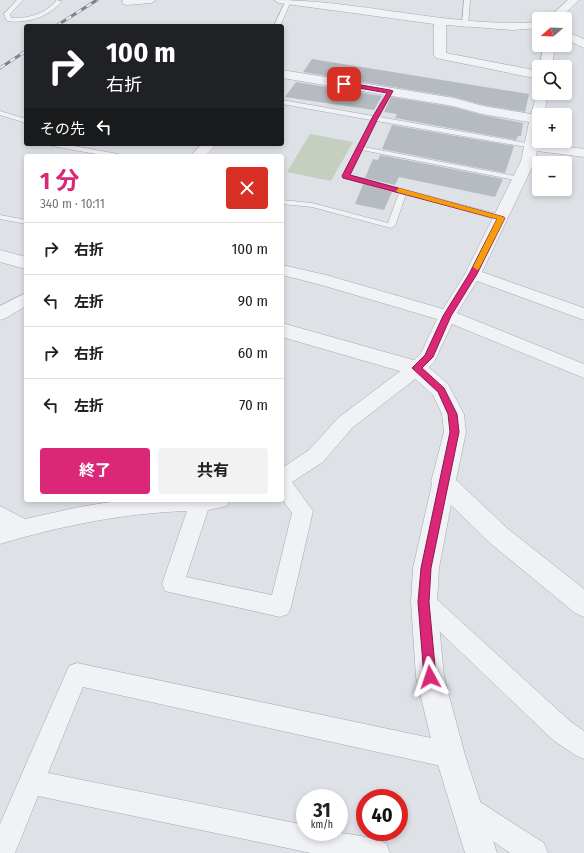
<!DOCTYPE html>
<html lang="ja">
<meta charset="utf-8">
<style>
:root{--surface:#fff;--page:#f2f2f2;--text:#202124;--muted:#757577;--line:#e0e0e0;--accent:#db2777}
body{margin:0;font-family:"Fira Sans Condensed","Noto Sans JP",sans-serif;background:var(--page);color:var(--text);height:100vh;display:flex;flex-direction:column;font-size:15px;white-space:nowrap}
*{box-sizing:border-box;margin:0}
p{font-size:13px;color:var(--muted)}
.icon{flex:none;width:22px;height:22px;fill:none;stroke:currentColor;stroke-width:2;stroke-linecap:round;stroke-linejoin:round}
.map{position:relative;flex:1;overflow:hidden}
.sheet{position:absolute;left:24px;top:154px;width:260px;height:348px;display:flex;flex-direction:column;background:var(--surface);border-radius:4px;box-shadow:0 2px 6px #0003}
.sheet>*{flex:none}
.top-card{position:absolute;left:24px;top:24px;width:260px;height:122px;border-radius:4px;box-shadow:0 2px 6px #0003;background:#202124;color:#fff;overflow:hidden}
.needle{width:26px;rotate:251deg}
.buttons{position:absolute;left:532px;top:12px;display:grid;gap:8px}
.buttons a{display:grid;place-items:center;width:40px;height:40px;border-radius:4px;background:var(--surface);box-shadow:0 2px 6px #0003;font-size:20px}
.speed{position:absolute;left:296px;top:789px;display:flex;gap:8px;font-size:20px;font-weight:700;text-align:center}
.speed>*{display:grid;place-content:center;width:52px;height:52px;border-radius:50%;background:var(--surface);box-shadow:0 2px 6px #0003;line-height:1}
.speed small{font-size:10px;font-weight:400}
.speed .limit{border:6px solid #d22;background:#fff;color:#111}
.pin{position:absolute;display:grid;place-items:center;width:34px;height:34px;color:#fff;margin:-17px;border-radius:8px;box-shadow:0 2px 6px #0006}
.me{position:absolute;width:44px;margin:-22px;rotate:355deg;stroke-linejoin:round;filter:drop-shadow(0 0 3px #0008)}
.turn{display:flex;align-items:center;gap:14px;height:84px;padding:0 16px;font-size:18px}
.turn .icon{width:52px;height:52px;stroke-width:2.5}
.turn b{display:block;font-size:28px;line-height:34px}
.then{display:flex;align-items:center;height:38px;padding:0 16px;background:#0003;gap:8px;font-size:15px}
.round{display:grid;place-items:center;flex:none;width:42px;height:42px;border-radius:4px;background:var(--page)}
.headline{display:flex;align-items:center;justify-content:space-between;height:68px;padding:0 16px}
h1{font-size:24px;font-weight:700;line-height:30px;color:var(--accent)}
.action{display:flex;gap:8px;margin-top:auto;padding:8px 16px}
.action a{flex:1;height:46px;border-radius:4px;background:var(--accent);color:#fff;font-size:16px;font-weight:700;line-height:46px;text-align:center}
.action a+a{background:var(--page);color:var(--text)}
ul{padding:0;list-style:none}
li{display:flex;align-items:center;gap:12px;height:52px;padding:0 16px;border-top:1px solid var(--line)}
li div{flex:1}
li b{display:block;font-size:15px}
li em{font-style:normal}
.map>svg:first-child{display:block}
.green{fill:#c4cfc0}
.building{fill:#b6bbc2}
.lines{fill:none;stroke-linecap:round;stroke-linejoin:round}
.service-casing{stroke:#a4a8af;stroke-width:1}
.minor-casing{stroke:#a4a8af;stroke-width:1}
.tertiary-casing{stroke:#a4a8af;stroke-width:1}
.service{fill:#f0f2f5;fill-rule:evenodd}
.minor{fill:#f0f2f5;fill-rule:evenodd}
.tertiary{fill:#f0f2f5;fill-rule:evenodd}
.rail-casing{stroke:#79828e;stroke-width:3}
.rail{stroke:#edf0f4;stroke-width:2;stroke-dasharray:6;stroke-linecap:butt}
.route{fill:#db2777;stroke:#8e194d}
.slow{fill:#f59e0b}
</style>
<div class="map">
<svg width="584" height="853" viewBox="0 0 584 853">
<rect width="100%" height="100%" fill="#dee1e6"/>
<path class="green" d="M310,134L353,142L331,181L287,172Z"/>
<path class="building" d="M312,59L529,94L525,112L483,105L454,97L303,72Z
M296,82L382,96L374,110L285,97Z
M391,97L453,107L482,115L523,123L521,136H518L516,140L395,118L397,114L384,112Z
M392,125L514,146L505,173L382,149Z
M380,155L503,179L495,197L399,177L395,185L365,178L373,159L378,160Z
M363,184L392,192L384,210L355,204Z"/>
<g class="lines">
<g class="service-casing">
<path id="service" d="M17,0H23L10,14L11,18C28,19 45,14 56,1L55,0L62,1C49,17 27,24 7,21L4,14Z
M286,0L291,1L280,26H274Z
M464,0H470L468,25L465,27L462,25Z
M390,89L393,91L379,117L532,144L535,146L532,148L377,121L364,147L520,177L523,179L520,181L362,150L350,175L504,216V220H498L406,194L395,226L391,228L312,207L282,204V200L312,203L388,223L399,193L343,176L371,120L282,104V100L373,116L387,91Z
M0,111L26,119V123L0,115Z
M49,144H63L118,154L121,156H107L52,146Z
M0,215L26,220V224L0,219Z"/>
</g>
<g class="minor-casing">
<path id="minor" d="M123,0H156L151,3L127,5L123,4L122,2Z
M274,0C362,0 450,28 539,22V28L513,30L446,25V53L539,71V79L436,58L434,55V24L279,3Z
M568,0H579L560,19H547Z
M565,31L584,39V48L565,39Z
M543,45H555L552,67H540Z
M282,70L454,98L483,106L531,114L538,90H539V93H548L544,115H539V143L584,149V157L537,151L535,161L482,272L584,308V320L477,281L457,313L584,364V378L452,324L434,362L423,373L352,428L323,462L292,482L313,511L291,607L288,614L280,617L165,591L162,584L187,511C124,513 60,526 0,544V506L25,519L79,507L123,500H230L227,506L208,510L186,577L272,595L292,513L282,499V468L309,450L338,418L411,363L421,353L437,319L318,284L282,275V265L326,275L443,309L465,274L521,161L529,122L482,114L453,106L282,78Z
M202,144H217L205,156H190Z
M26,293V306L6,318L0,320V306Z
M424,592L432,595L571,722L584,731V759L575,755L553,740L416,609L413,602L416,595Z
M77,663L450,742L459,746L463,755L459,764L450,768L83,687L48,773L305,825V832C333,832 360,833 386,843L390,853H311L38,796L15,853H0V824L69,666Z
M468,796L477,800L544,843L548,853H510L459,818L455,809L459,800Z"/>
</g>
<g class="tertiary-casing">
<path id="tertiary" d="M0,250L26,257V269L0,262Z
M282,323L424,363L448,384L464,414L466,432L456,480L508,529L584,589V617L575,613L490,543L451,505L439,568L437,602L444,677L465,755L497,853H465L435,755L416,677L411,602L413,568L432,484L431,482L444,432L442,414L433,395L410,374L282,337Z"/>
</g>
<use href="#service" class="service"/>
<use href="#minor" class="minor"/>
<use href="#tertiary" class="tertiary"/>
<g class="rail-casing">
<path id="rail" d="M56,26L97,0
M0,68L26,51"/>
</g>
<use href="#rail" class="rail"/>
</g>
<path class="route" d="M344,82L390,90L393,91L378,118L350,175L504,217L505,218L477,274L451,316L433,357L422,368L444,388L457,414L459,432L431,568L429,602L436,677L434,681L430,683L426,681L424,677L418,602L421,568L450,432L448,414L438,392L412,368L425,355L443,316L469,274L497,219L343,178L342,176L372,118L387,93L342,85V83Z"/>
<path class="slow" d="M399,188L504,217L505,218L479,269L477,270L473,267L497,219L397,192L396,191Z"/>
</svg>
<div class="buttons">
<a><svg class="needle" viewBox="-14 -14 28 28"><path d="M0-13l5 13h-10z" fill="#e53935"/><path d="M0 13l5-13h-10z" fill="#757577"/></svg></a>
<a><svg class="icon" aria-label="search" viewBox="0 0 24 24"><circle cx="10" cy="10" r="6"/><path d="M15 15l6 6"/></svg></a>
<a>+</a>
<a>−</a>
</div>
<div class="speed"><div>31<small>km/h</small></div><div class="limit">40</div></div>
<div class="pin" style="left:344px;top:84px;background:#d93025"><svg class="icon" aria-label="arrive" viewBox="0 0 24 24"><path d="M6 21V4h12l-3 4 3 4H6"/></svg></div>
<svg class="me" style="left:430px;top:677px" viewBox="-20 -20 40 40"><path d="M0-17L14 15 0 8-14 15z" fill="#db2777" stroke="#fff" stroke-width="4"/></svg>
<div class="top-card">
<div class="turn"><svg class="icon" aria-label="right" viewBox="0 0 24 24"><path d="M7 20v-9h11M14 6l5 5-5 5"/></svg><div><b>100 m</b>右折</div></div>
<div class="then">その先<svg class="icon" aria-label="left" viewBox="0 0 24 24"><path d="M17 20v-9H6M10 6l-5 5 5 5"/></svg></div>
</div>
<section class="sheet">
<div class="headline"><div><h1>1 分</h1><p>340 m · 10:11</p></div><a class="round" style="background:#d93025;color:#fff"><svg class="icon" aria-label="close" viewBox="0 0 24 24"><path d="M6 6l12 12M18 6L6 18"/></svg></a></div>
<ul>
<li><svg class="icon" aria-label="right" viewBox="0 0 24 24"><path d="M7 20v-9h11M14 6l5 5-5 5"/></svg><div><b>右折</b></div><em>100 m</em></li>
<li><svg class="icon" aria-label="left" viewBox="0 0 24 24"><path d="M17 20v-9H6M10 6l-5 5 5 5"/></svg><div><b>左折</b></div><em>90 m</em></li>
<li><svg class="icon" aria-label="right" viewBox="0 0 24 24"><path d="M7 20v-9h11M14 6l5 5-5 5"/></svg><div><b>右折</b></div><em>60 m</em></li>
<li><svg class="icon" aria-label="left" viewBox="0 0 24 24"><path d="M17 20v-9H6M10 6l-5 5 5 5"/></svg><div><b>左折</b></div><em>70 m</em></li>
</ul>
<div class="action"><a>終了</a><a>共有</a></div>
</section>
</div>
